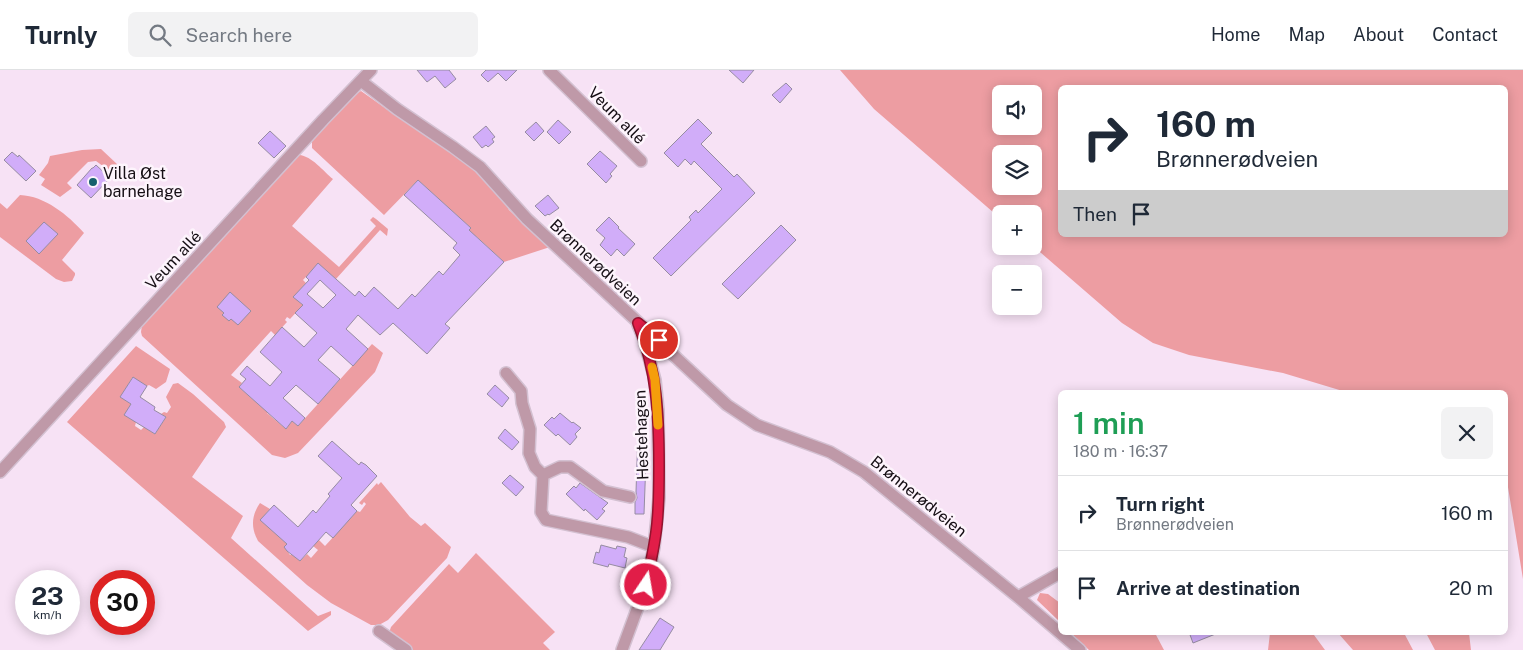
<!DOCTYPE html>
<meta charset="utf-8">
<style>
:root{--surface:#fff;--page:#f2f2f3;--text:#1f2937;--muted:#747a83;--line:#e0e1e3}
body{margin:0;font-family:"Public Sans",sans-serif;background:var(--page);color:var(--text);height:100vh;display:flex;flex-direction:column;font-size:19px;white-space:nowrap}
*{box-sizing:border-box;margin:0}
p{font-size:16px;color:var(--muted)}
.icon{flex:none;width:28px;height:28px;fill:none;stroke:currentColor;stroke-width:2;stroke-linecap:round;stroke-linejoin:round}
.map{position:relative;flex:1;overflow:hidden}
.details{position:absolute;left:1058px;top:320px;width:450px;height:245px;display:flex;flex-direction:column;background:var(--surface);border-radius:8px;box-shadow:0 2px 12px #0003}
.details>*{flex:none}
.banner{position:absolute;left:1058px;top:15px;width:450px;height:152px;border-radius:8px;box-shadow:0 2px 12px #0003;background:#fff;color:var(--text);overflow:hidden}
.buttons{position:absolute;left:992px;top:15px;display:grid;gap:10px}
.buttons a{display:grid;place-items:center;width:50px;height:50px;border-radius:8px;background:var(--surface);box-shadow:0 2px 12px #0003;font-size:25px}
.speed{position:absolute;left:15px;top:500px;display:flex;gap:10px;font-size:25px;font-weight:700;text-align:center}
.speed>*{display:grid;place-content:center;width:65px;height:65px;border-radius:50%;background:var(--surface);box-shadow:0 2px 12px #0003;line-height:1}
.speed small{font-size:12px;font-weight:400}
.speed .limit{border:8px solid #d22;background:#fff;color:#111}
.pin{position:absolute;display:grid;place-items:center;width:42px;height:42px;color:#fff;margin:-21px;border:2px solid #fff;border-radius:50%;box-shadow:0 1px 5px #0007}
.me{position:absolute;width:55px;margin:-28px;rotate:12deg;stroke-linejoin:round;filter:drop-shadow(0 0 4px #0008)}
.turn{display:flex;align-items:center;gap:18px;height:105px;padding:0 15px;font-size:22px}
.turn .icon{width:65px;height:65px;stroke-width:2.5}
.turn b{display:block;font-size:35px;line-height:42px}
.then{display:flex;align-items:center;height:48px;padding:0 15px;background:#0003;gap:10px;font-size:19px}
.round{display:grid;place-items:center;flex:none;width:52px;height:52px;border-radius:8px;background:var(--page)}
.headline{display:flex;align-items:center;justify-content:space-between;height:85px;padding:0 15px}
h1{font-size:30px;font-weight:600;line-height:38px;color:#1e9e55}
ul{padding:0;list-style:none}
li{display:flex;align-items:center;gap:15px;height:75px;padding:0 15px;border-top:1px solid var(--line)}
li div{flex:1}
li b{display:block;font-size:19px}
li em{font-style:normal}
header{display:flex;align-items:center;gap:30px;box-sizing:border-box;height:70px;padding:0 25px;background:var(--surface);border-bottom:1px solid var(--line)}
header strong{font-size:24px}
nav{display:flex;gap:28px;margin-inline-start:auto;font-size:18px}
.search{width:350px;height:45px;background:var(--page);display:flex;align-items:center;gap:12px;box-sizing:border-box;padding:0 18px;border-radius:8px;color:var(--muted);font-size:19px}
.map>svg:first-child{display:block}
.green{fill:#ed9da2;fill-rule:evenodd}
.building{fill:#d1adf9;stroke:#968ca2;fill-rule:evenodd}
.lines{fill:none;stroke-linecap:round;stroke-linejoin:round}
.minor-casing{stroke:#d3c0d1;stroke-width:14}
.minor{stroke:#bf99a8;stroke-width:11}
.route-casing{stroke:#92132f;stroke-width:12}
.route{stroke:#e11d48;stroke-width:9}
.slow{stroke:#f59e0b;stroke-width:9}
.poi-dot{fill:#15606e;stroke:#fdf4fc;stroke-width:2}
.labels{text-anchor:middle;stroke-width:5;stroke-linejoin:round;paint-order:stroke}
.street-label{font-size:16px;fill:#150e14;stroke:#fdf4fc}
.poi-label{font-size:16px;fill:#150e14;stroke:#fdf4fc;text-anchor:start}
</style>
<header>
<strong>Turnly</strong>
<div class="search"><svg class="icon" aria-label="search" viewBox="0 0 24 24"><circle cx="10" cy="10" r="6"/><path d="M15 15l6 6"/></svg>Search here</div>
<nav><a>Home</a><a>Map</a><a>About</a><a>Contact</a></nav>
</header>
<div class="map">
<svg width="1523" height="580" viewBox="0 0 1523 580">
<rect width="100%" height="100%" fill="#f7e2f5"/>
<path class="green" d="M840,0H1523V509L1505,399V322H1346L1283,303L1189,285L1153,273L1122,253L1033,176L1034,144H1001V149L874,39ZM1060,18H1505V165H1060ZM1001,24H1034V56H1001ZM1001,84H1034V116H1001Z
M361,21L395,45L424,62L466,90L504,131L509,140L550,177L504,192L477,167L467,163L471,158L418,110L384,145L312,78V69L354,25Z
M101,79L118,95L111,102L96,91L88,92L67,113L72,118L60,127L41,115L45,109L39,105L48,93L50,86L82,80Z
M299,85C312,86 323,101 333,109L292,156L339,197L376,156L370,150L373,147L376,149L388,159L387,166L380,160L336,209L318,194L303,210L306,213L294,227L303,235L290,249L287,247L285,250L287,252L275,265L271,261L231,305L242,313L239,317L257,333L274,335L267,343L286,359L292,351L298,356L372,274L383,283L375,302L298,383L285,388L272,385L142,266L141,262L142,255Z
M20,125C45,126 68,145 84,163L62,190L75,203V205L72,211L64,212L56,209L0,167V133L7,139Z
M136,276L170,299L166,312L156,319L149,315L147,316L132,308L121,327L131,334L125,345L136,352L135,356L141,360L144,357L155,364L166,347L161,344L164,342L167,343L171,337L166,327L173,314L178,313L193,324L224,352L226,357L192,407L243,446L231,468L318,546L331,541V545L308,561L67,352Z
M381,412L410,447L421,456L425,453L451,477L447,488L388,550L379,555H371L331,533L307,515L258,471C251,458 251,446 260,433L270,439L261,450L287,474L285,477L290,485L293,484L300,491L307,484L311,488L318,480L313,476L319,470L325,476L357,441L360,442L366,434L364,432L362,435L359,433L377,413L378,415Z
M476,483L555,562L543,573L550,580H410L389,563L391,557L449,494L458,503Z
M1040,523L1048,524L1060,533V552L1037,530Z
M1071,563H1155L1164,580H1089Z
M1270,563H1309L1314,565L1325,580H1268Z
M1338,563H1404L1413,580H1353Z
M1426,563H1469L1471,580H1435Z"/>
<path class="building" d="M417,0H449L456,9L445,18L435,6L427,12Z
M486,0H517L506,11L498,3L488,12L481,5Z
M729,0H754L743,13Z
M786,13L792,19L780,33L772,25Z
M698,49L712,63L701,74L734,107L737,104L755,123L671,206L653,188L691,150L689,147L696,140L698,143L722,119L694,91L691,95L685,89L678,97L664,83Z
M558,50L571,62L559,74L547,62Z
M536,52L544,61L534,71L525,62Z
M486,56L495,67L492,69L494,72L488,77L486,75L482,78L473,67Z
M270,61L286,76L274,88L258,73Z
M600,81L617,96L610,104L612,106L606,113L587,94Z
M12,82L18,87L19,85L36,101L26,111L4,90Z
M96,95L110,108L91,128L77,115L92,98H93Z
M418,110L471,158L469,160L504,192L445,254L450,258L427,284L393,253L380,265L358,245L346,259L368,279L353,296L331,276L318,290L340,309L318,334L296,315L283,328L305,348L298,356L292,351L286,359L239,317L246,309L240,304L247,296L270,316L282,302L260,282L275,265L282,257L304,277L317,263L295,243L303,235L293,227L309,210L306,207L318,193L355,226L359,221L365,227L374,217L398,239L412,224L415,227L439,201L443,205L460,185L453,178L457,173L404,125ZM320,210L336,225L323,238L307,224Z
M548,125L559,138L549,145L548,144L545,146L535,136Z
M609,147L619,157L618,158L635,174L624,186L617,179L611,186L600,175L605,168L596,160Z
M44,152L58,164L39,184L26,171Z
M781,155L796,170L738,229L722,214Z
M230,222L251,241L238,255L231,249L229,251L222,245L224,243L217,237Z
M133,307L147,316L140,327L155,337L154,340L166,347L155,364L124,345L131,334L120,327Z
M495,315L509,328L502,337L487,324Z
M560,343L572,353L573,352L581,358L575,364L577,367L570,375L558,364L556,366L544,355L552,347L554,349Z
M505,359L519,372L512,380L498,368Z
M638,362H647L644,444H635V432L637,428L636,422Z
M332,371L359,395L361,392L366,395L377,406L351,435L357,441L333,468L326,462L300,491L287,481L284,477L287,474L260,450L274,435L298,457L313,440L316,443L330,426L328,424L342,408L318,386Z
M510,405L524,417L516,426L502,413Z
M580,413L608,433L602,439L605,441L597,450L585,439L584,441L566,424L574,416L576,418Z
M601,475L616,479L617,476L626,478L624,487L627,488L625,498L609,494L608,497L593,493L596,482L599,483Z
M660,548L674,557L660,580H639Z
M1189,562H1218V563L1193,573Z"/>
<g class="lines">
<g class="minor-casing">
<path id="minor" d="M549,0L641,91
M361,11L397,39L453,77L480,97L527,149L727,335L757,355L830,382L864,402L1018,527L1080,580
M506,303L521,321L522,333L530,359L529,383L535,397L543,405L541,442L546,450L628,467L654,477
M0,402L323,50L371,0
M543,405L560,397H570L603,421L630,427
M1018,527L1060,503
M379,561L406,580
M622,580L646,515L654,477L659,428L658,340L655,310L644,269L638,255"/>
</g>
<use href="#minor" class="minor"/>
</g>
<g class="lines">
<g class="route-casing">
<path id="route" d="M646,515C650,495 655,475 657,454C659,435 659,416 659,396C659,345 657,301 638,253L659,270"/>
</g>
<use href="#route" class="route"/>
<path class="slow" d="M652,297L655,310L658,355"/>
</g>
<circle class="poi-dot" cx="93" cy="112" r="5"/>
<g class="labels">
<g class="street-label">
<text transform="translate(617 45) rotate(45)" y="6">Veum allé</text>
<text transform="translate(173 190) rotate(-47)" y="6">Veum allé</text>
<text transform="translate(596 192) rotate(43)" y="6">Brønnerødveien</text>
<text transform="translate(641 365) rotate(-92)" y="6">Hestehagen</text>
<text transform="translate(919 426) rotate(39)" y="6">Brønnerødveien</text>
</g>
<g class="poi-label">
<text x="103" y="109">Villa Øst<tspan x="103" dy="18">barnehage</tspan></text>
</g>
</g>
</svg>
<div class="buttons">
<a><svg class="icon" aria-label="sound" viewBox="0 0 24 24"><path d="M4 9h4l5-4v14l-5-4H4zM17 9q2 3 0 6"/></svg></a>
<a><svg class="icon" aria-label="layers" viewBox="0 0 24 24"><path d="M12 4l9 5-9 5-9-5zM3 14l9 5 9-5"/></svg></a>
<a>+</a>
<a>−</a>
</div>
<div class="speed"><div>23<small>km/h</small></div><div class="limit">30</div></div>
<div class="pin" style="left:659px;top:270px;background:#d93025"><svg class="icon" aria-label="arrive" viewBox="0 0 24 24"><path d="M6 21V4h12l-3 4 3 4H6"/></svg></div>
<svg class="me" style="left:646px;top:515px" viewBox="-20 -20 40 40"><circle r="17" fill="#e11d48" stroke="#fff" stroke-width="3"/><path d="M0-11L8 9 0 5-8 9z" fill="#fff"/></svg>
<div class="banner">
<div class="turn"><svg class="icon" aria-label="right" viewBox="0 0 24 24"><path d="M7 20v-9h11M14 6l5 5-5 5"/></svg><div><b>160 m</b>Brønnerødveien</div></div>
<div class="then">Then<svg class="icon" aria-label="arrive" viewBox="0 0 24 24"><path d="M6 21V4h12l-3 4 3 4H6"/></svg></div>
</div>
<section class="details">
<div class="headline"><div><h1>1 min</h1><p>180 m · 16:37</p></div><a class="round"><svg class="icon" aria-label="close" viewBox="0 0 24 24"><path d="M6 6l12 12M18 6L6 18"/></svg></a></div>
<ul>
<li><svg class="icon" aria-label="right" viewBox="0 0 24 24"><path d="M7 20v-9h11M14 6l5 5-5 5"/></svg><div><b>Turn right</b><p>Brønnerødveien</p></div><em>160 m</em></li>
<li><svg class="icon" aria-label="arrive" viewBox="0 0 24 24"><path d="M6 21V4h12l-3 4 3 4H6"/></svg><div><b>Arrive at destination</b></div><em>20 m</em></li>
</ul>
</section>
</div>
